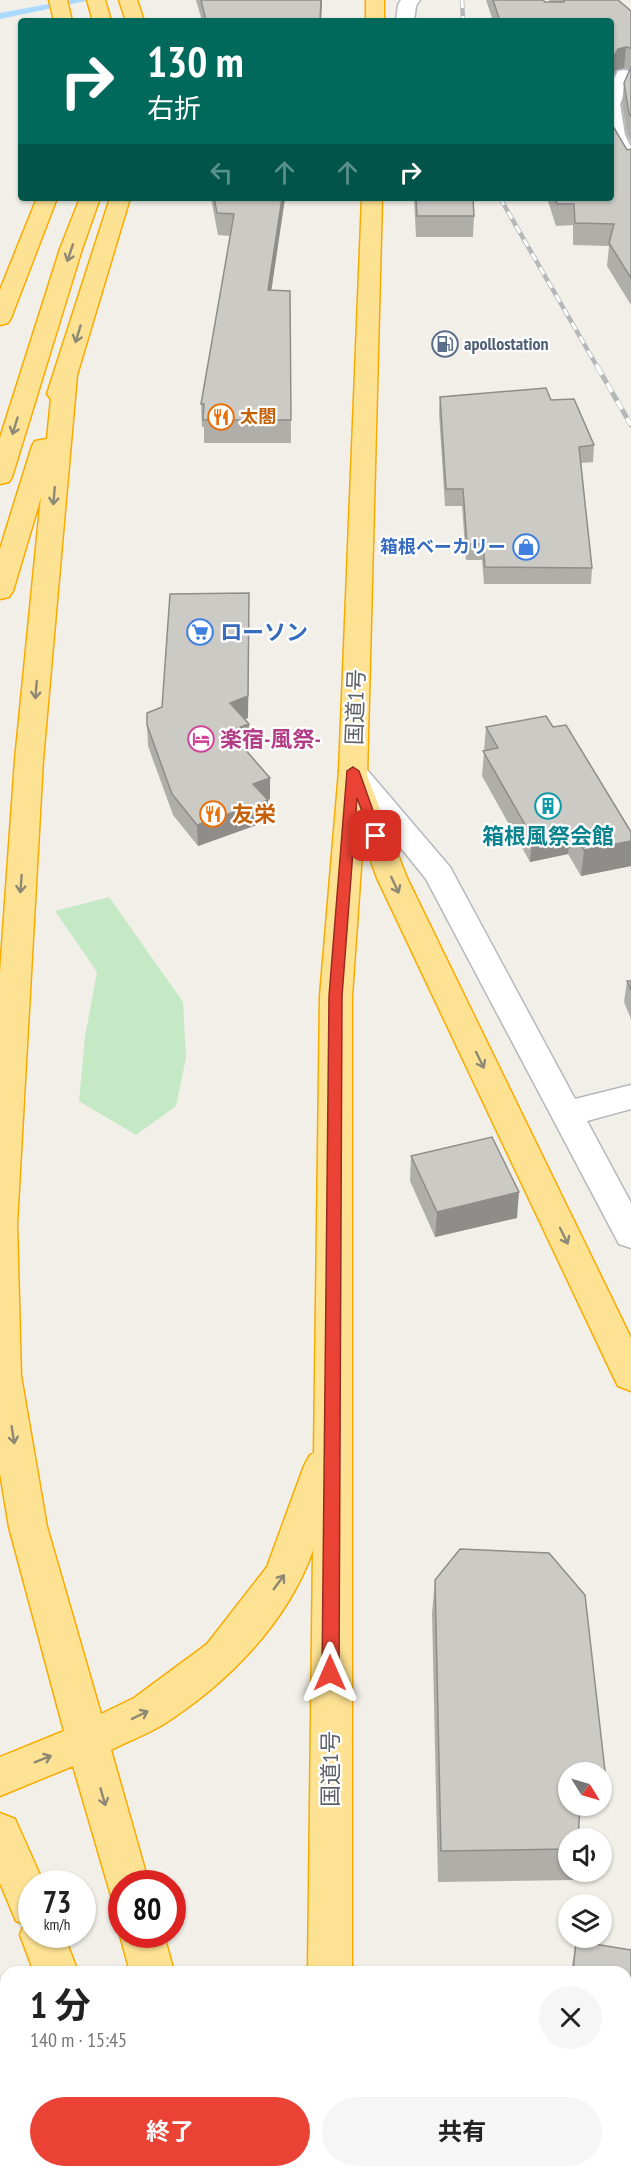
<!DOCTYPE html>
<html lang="ja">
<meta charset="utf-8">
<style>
:root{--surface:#fff;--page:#f6f6f6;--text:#222;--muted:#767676;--accent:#ea4335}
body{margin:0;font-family:"PT Sans Narrow","Noto Sans JP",sans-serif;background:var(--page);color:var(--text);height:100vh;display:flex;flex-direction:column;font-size:22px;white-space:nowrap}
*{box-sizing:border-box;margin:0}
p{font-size:20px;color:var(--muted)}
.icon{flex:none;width:33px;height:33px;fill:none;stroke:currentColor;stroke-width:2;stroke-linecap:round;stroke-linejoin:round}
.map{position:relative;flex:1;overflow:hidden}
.side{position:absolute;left:0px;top:1966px;width:632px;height:212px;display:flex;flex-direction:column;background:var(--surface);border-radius:18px 18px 0 0;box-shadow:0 2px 4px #0004}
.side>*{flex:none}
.banner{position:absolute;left:18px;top:18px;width:596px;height:183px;border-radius:6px;box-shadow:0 2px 4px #0004;background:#00695c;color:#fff;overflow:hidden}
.needle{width:39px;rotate:127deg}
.fabs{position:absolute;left:558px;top:1762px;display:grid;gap:12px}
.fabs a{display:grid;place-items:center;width:54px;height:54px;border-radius:50%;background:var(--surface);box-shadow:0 2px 4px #0004;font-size:30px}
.speed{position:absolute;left:18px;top:1870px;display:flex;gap:12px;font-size:30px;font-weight:700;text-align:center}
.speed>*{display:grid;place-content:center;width:78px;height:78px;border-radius:50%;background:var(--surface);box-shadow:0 2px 4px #0004;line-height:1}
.speed small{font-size:15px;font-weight:400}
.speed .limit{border:9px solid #d22;background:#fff;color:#111}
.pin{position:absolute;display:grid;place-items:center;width:51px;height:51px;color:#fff;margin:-26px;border-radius:12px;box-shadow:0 3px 9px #0006}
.me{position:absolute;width:66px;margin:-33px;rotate:0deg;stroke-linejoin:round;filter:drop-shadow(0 0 4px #0008)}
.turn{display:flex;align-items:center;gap:21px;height:126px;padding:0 30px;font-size:27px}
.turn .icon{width:78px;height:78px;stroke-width:2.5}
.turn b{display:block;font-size:42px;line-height:51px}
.lanes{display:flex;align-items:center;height:57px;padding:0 30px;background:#0003;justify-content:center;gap:30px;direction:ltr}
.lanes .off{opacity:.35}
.round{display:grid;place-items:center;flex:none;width:63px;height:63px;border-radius:32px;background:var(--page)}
.head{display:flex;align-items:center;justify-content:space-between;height:102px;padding:0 30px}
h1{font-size:36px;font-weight:700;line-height:45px}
.button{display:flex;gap:12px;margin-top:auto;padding:12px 30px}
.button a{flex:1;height:69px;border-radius:36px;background:var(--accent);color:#fff;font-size:24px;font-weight:700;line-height:69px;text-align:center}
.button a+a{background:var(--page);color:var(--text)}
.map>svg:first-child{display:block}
.green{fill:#c5e8c5}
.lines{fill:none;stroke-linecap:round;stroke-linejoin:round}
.stream{fill:#aadaff;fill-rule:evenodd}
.lane-casing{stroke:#b5b8bc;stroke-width:4}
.street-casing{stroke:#b5b8bc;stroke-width:3}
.highway-casing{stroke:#f9ab00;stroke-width:3}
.lane{fill:#fff;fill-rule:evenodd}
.street{fill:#fff;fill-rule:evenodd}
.highway{fill:#fde293;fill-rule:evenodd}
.rail-far1-casing{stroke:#b6b7b8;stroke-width:4.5}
.rail-casing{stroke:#b6b7b8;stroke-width:5}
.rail-far1{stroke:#fff;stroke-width:3;stroke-dasharray:8;stroke-linecap:butt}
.rail{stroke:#fff;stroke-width:4;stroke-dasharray:10;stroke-linecap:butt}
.wall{fill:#afaea9}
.shaded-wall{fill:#8f8d8a}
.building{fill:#cccac5;stroke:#8f8d8a;stroke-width:1.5}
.oneway{stroke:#8e8975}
.route{fill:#ea4335;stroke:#982c22;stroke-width:1.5}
.labels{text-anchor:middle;stroke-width:4.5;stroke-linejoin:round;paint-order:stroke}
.far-service-label{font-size:18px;font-weight:bold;fill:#4e5e75;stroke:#fff;text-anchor:start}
.far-food-label{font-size:18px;font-weight:bold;fill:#c56008;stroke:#fff;text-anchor:start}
.far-shop-label{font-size:18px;font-weight:bold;fill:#366cbe;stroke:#fff;text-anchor:end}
.shop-label{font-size:22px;font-weight:bold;fill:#366cbe;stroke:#fff;text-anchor:start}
.street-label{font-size:22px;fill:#5f6368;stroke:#fff}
.hotel-label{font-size:22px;font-weight:bold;fill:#b23c85;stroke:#fff;text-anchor:start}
.food-label{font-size:22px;font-weight:bold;fill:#c56008;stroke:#fff;text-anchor:start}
.culture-label{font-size:22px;font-weight:bold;fill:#0d838f;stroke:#fff}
</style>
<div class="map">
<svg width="631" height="2177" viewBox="0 0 631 2177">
<rect width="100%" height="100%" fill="#f1efe8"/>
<path class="green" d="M109,897L183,1002L186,1058L176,1106L136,1135L79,1101L85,1037L97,972L55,911Z"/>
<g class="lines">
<path class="stream" d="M70,0H91L0,19V13Z"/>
<g class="lane-casing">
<path id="lane" d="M624,70L630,71L631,78L620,104L625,135L631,147V170L625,169L610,141V86L618,71Z"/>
</g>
<g class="street-casing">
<path id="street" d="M401,0H420L416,6L414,21H396L398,5Z
M353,762L363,765L450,867L575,1099L631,1085V1109L587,1121L631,1203V1248L619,1244L426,879L339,771L343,765Z"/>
</g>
<g class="highway-casing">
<path id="highway" d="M49,0H67L72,21H54Z
M87,0H105L111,21H93Z
M119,0H137L144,21H126Z
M366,0H384V21H366Z
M37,198H57L11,318L8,323L0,325V290Z
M80,198H100L82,249L12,477L9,482L0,484V438L60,249Z
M110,198H130L77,375L43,760L17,1224L21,1376L47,1527L101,1714L134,1698L207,1644L267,1567L304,1466L310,1455L314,1453L320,996L339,771L362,198H382L367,776L407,878L631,1338V1391L618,1386L613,1376L377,878L363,839L352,996V1972H308L313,1550C288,1622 228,1683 164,1724C148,1734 128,1741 111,1750L149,1884H122V1903L112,1899L73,1766L0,1796V1757L64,1731L9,1527L0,1473V973L15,760L41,497L13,591L9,597L0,599V549L32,446L35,441L47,439L51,399L47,394Z
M0,1813L15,1819L44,1884H32V1935H64L78,1972H34L20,1935L24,1924L16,1921L0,1883Z
M122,1931V1935H164L174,1972H130L120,1935Z
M93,2172H141L142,2177H94Z
M185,2172H233L234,2177H186Z
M305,2172H353V2177H305Z"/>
</g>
<use href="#lane" class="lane"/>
<use href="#street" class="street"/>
<use href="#highway" class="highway"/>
<g class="rail-far1-casing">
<path id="rail-far1" d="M462,0L463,21
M500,198L598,368"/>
</g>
<g class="rail-casing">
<path id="rail" d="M597,366L631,425"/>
</g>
<use href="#rail-far1" class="rail-far1"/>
<use href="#rail" class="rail"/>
</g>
<path class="wall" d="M196,0H322L321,21H202Z
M486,0H543L545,2H550L549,0H618L631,11V142L627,134L622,104L624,83L630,69L624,68L616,70L610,81V21H493Z
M631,149V305L607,266L609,246L573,245V225L556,226L547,198H610L627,150Z
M211,198H285L271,290L290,291L291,443H204V427H202L201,404L231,236L218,235Z
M414,198H473L474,216L473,237H416Z
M440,397L551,400L594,445L593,462L581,463L592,568L591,584H484L482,560H466L462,506H445L439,413Z
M249,614L248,718L245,719L249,724L250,745L243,747L270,799L268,800V821L198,846L173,815L148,746L147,725L162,707Z
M486,727H553L631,832V866L581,876L568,854L530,862L482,776Z
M627,981H631V1019L624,1002Z
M411,1156L517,1218L435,1237L410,1181Z
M435,1580L605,1771L602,1790V1773H568V1872H574L573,1880L438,1882L432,1613Z
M576,1941L631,1950V2177H550L551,2172H626V1972H571Z"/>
<path class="shaded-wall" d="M321,0H322L321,21H320Z
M626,47L624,68L616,70L610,81V63L618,49Z
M282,198H285L268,313V290Z
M249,593L248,718L230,724V703Z
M249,724L250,745L230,752L229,731Z
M270,778V799L267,800H268V821L198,846L197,825L253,784Z
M571,829L568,854L530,862L532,837Z
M631,841V866L581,876L584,850Z
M519,1192L517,1218L435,1237L437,1212Z"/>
<path class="building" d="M201,0H321L320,21H206Z
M493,0H543L545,2H564V0H618L631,11V48L626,47L618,49L610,63V21H500Z
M631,67V117L629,113L624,83Z
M610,121L627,150L631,149V278L609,243L614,224L575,223L574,204H557L555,198H610Z
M214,198H282L268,290L290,291L291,420H203L204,404H201L234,214L217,213Z
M416,198H473L474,216H417Z
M546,388L551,400L574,399L594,445L579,447L592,568L485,567L483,544H467L463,489H446L440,397Z
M249,593L248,696L230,703L249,724L229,731L270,778L253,784L268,800L197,825L172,794L147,725V713L162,707L170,594Z
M546,716L553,727L566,725L631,832V841L584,850L571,829L532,837L483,751L498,748L486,727Z
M627,981H631V990Z
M492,1137L519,1192L437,1212L411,1156Z
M460,1549L549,1553L585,1595L605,1771H581V1773H568V1806H580L578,1839H568V1849L441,1851L435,1580Z
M576,1941L631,1950V2177H552L553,2172H626V1972H573Z
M440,2172H517L546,2177H440Z"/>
<defs><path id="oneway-shaft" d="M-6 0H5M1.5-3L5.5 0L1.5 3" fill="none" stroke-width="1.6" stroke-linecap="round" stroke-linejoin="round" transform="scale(1.5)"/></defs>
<g class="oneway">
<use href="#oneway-shaft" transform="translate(70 253) rotate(109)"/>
<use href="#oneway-shaft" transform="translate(78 334) rotate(107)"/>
<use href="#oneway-shaft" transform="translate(15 426) rotate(107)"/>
<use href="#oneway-shaft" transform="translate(54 496) rotate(95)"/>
<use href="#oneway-shaft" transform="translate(36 690) rotate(95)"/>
<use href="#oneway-shaft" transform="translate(21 884) rotate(94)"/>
<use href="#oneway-shaft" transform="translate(395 885) rotate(65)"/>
<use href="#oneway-shaft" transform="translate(480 1060) rotate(64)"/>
<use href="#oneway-shaft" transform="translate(564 1236) rotate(64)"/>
<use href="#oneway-shaft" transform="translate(13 1435) rotate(81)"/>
<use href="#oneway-shaft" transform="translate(279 1582) rotate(-54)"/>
<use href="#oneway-shaft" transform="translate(140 1715) rotate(-26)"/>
<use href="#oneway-shaft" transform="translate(43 1759) rotate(-22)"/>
<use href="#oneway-shaft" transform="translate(103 1797) rotate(74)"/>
</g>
<path class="route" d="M353,767L359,771L382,836L381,838H372L357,798L342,996L339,1673L336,1679L330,1681L324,1679L322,1673L329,996L347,771Z"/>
<defs>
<g id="fuel-ring" transform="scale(1.35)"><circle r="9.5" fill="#fff" stroke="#5c6f8a" stroke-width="1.5"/><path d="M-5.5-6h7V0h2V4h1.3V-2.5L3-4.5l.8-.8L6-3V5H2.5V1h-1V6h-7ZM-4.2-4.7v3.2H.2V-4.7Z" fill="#5c6f8a"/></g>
<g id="restaurant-ring" transform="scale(1.35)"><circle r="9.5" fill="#fff" stroke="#e8710a" stroke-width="1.5"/><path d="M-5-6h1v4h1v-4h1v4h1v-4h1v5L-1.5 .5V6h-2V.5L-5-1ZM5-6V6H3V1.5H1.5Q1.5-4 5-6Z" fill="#e8710a"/></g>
<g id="shop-ring" transform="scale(1.35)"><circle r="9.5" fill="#fff" stroke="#3f7fe0" stroke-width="1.5"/><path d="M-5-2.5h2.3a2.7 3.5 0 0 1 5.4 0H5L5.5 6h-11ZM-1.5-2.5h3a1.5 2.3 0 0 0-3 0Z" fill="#3f7fe0"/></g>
<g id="supermarket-ring" transform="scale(1.35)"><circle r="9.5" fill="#fff" stroke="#3f7fe0" stroke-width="1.5"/><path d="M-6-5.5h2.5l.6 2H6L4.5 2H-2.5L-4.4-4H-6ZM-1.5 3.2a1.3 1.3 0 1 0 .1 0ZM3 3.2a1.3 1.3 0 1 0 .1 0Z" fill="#3f7fe0"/></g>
<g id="hotel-ring" transform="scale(1.35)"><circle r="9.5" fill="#fff" stroke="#d1479c" stroke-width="1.5"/><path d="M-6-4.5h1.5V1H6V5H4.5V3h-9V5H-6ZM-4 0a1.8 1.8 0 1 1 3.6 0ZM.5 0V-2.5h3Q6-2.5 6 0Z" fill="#d1479c"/></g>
<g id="building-ring" transform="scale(1.35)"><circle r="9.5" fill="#fff" stroke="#0f9aa8" stroke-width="1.5"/><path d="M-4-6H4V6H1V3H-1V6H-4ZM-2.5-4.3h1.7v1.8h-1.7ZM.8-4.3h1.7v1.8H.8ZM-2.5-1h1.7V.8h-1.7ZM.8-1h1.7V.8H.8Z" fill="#0f9aa8"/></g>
</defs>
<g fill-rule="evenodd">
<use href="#fuel-ring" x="445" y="344"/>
<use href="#restaurant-ring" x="221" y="417"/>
<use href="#shop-ring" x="526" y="547"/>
<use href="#supermarket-ring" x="200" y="632"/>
<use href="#hotel-ring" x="201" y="739"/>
<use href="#building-ring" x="548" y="806"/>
<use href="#restaurant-ring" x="213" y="814"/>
</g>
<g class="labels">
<g class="far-service-label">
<text x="464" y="350">apollostation</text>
</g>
<g class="far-food-label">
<text x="240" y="423">太閤</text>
</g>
<g class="far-shop-label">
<text x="506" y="553">箱根ベーカリー</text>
</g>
<g class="shop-label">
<text x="220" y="640">ローソン</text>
</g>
<g class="street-label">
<text transform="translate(355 707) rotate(-88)" y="8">国道1号</text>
<text transform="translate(330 1769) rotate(-90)" y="8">国道1号</text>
</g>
<g class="hotel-label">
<text x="220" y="747">楽宿-風祭-</text>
</g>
<g class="food-label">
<text x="232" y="822">友栄</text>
</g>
<g class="culture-label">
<text x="548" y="844">箱根風祭会館</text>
</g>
</g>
</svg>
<div class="fabs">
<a><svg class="needle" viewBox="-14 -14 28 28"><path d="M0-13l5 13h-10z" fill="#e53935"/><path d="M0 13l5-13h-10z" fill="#767676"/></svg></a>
<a><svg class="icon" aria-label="sound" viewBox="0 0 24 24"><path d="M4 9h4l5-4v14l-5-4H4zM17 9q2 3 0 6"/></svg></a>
<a><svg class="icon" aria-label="layers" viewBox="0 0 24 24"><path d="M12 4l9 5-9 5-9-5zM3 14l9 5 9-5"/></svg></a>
</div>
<div class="speed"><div>73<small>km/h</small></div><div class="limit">80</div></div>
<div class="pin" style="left:376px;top:836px;background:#d93025"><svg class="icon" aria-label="arrive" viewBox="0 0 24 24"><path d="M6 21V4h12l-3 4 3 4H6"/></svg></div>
<svg class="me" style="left:330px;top:1673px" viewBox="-20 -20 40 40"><path d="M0-17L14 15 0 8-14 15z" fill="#ea4335" stroke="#fff" stroke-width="4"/></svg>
<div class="banner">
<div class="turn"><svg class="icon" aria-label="right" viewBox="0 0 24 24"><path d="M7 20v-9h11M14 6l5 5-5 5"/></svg><div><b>130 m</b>右折</div></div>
<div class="lanes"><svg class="icon off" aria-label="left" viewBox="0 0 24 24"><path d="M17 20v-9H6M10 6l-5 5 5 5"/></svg><svg class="icon off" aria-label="ahead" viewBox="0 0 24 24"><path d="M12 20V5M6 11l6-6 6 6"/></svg><svg class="icon off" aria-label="ahead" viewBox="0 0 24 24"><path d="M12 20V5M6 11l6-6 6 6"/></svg><svg class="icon" aria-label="right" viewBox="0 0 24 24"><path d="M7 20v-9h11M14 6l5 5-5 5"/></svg></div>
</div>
<section class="side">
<div class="head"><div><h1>1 分</h1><p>140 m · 15:45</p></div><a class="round"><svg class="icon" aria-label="close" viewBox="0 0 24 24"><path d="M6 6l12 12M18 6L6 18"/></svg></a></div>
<div class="button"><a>終了</a><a>共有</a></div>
</section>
</div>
